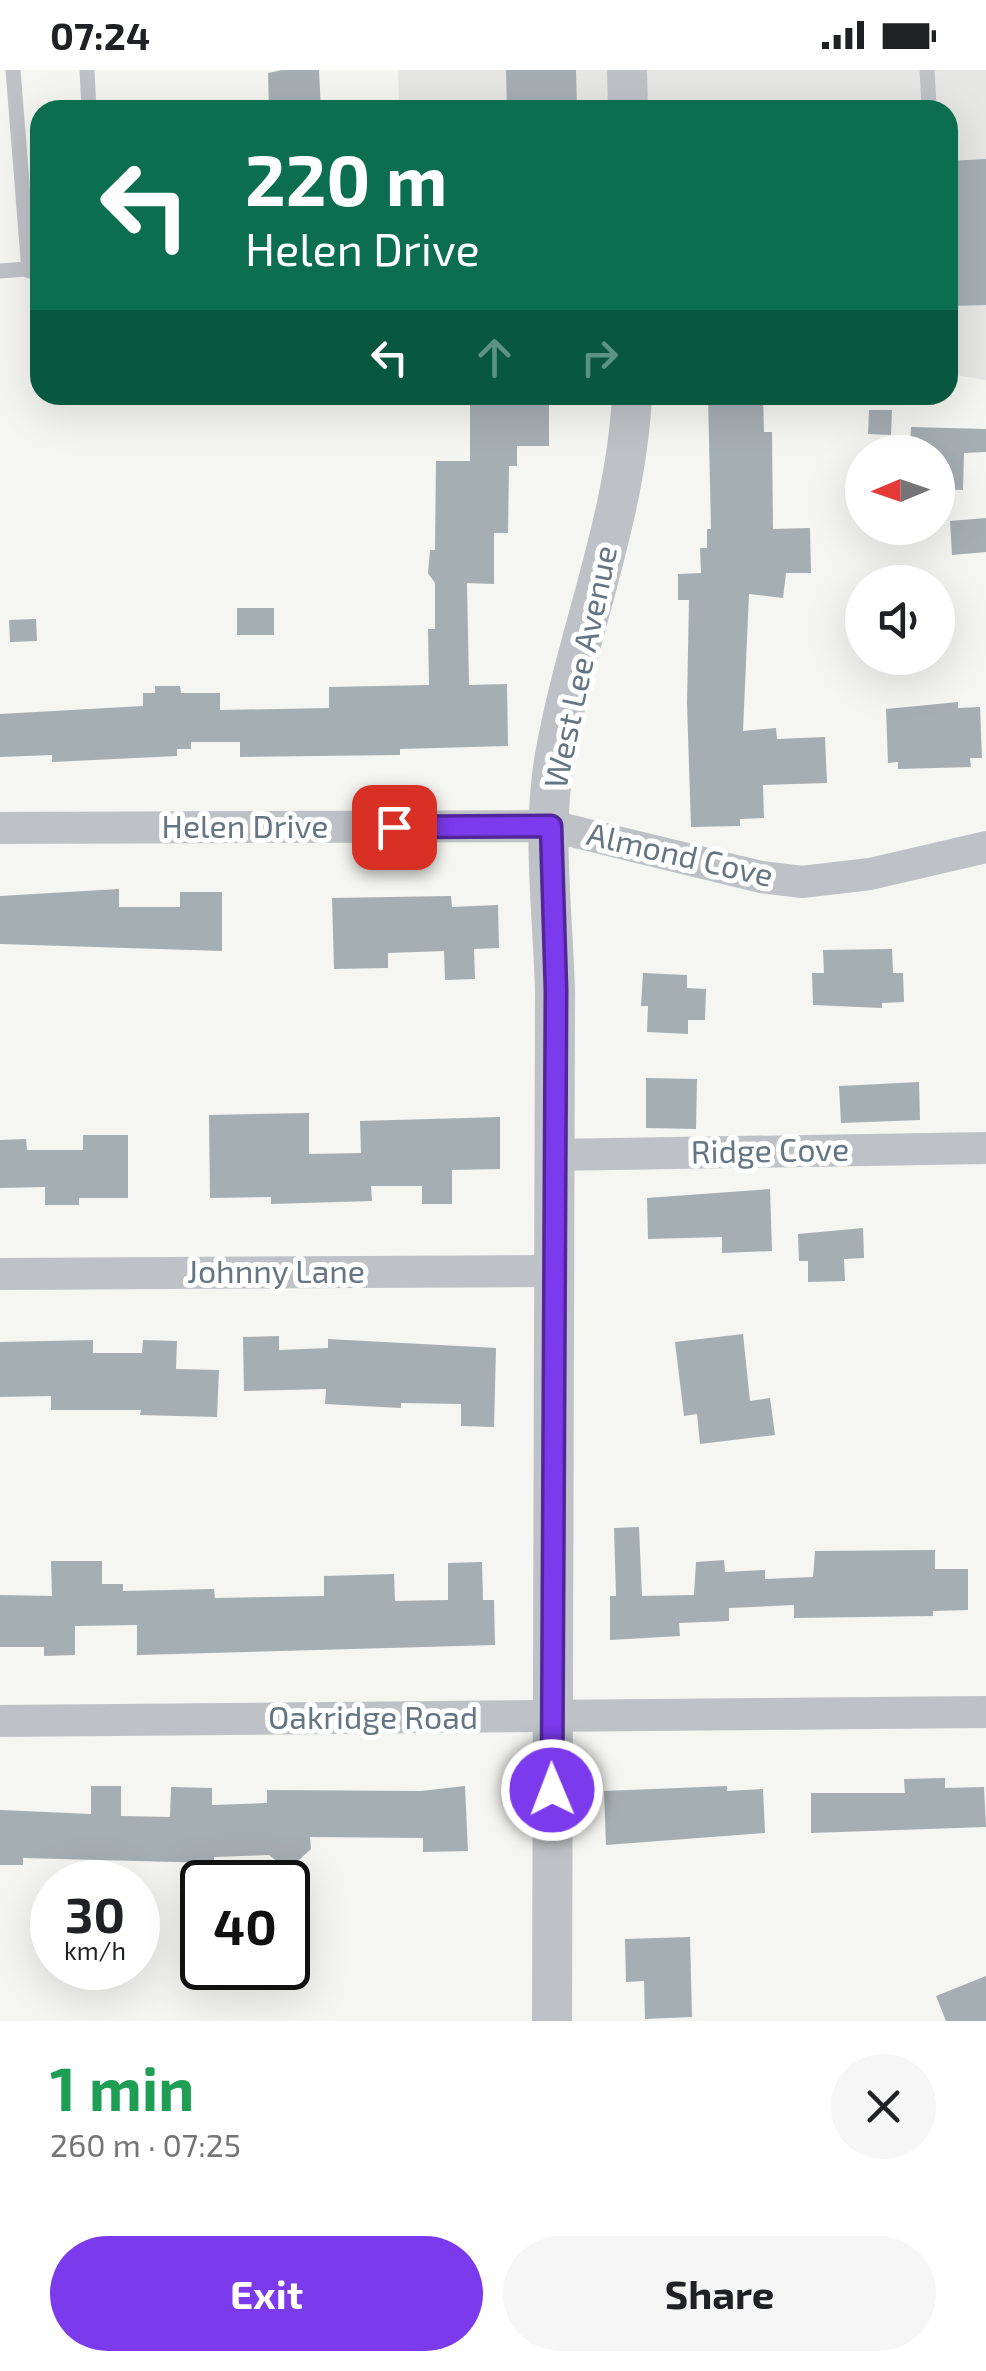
<!DOCTYPE html>
<meta charset="utf-8">
<style>
:root{--surface:#fff;--page:#f6f6f6;--text:#202124;--muted:#757577;--accent:#7c3aed}
body{margin:0;font-family:"Exo 2",sans-serif;background:var(--page);color:var(--text);height:100vh;display:flex;flex-direction:column;font-size:38px;white-space:nowrap}
*{box-sizing:border-box;margin:0}
p{font-size:32px;color:var(--muted)}
.icon{flex:none;width:55px;height:55px;fill:none;stroke:currentColor;stroke-width:2;stroke-linecap:round;stroke-linejoin:round}
.map{position:relative;height:1951px;overflow:hidden}
.drawer{display:flex;flex-direction:column;background:var(--surface);flex:1}
.drawer>*{flex:none}
.top-card{position:absolute;left:30px;top:30px;width:928px;height:305px;border-radius:30px;box-shadow:0 10px 40px #0002;background:#0b6e4f;color:#fff;overflow:hidden}
.needle{width:65px;rotate:268deg}
.fabs{position:absolute;left:845px;top:365px;display:grid;gap:20px}
.fabs a{display:grid;place-items:center;width:110px;height:110px;border-radius:50%;background:var(--surface);box-shadow:0 10px 40px #0002;font-size:50px}
.speed{position:absolute;left:30px;top:1790px;display:flex;gap:20px;font-size:50px;font-weight:700;text-align:center}
.speed>*{display:grid;place-content:center;width:130px;height:130px;border-radius:50%;background:var(--surface);box-shadow:0 10px 40px #0002;line-height:1}
.speed small{font-size:25px;font-weight:400}
.speed .limit{border:5px solid #111;border-radius:15px;background:#fff;color:#111}
.pin{position:absolute;display:grid;place-items:center;width:85px;height:85px;color:#fff;margin:-42px;border-radius:20px;box-shadow:0 5px 15px #0006}
.me{position:absolute;width:110px;margin:-55px;rotate:359deg;stroke-linejoin:round;filter:drop-shadow(0 0 8px #0008)}
.turn{display:flex;align-items:center;gap:35px;height:210px;padding:0 50px;font-size:45px}
.turn .icon{width:130px;height:130px;stroke-width:2.5}
.turn b{display:block;font-size:70px;line-height:85px}
.lanes{display:flex;align-items:center;height:95px;padding:0 50px;background:#0003;justify-content:center;gap:50px;direction:ltr}
.lanes .off{opacity:.35}
.round{display:grid;place-items:center;flex:none;width:105px;height:105px;border-radius:52px;background:var(--page)}
.overview{display:flex;align-items:center;justify-content:space-between;height:170px;padding:0 50px}
h1{font-size:60px;font-weight:700;line-height:75px;color:#1e9e55}
.button{display:flex;gap:20px;margin-top:auto;padding:20px 50px}
.button a{flex:1;height:115px;border-radius:60px;background:var(--accent);color:#fff;font-size:40px;font-weight:700;line-height:115px;text-align:center}
.button a+a{background:var(--page);color:var(--text)}
.status{display:flex;justify-content:space-between;align-items:center;height:70px;padding:0 50px;background:var(--surface);direction:ltr}
.status svg{height:28px;fill:currentColor}
.map>svg:first-child{display:block}
.built{fill:#e6e7e5}
.building{fill:#a5aeb3}
.lines{fill:none;stroke-linecap:round;stroke-linejoin:round}
.service{stroke:#bec2c6;stroke-width:15}
.minor{stroke:#bec2c6;stroke-width:32}
.tertiary{stroke:#bec2c6;stroke-width:40}
.route-casing{stroke:#51269a;stroke-width:25}
.route{stroke:#7c3aed;stroke-width:18}
.labels{text-anchor:middle;stroke-width:10;stroke-linejoin:round;paint-order:stroke}
.street-label{font-size:32px;fill:#647583;stroke:#fff}
</style>
<div class="status"><b>07:24</b><svg viewBox="0 0 49 12"><path d="M0 12V9h3v3zM5 12V6h3v6zM10 12V3h3v9zM15 12V0h3v12zM26 1h20v11H26zM47 4h2v5h-2z"/></svg></div>
<div class="map">
<svg width="986" height="1951" viewBox="0 0 986 1951">
<rect width="100%" height="100%" fill="#f5f5f1"/>
<path class="built" d="M398,0H986V310L948,304V40H399Z"/>
<path class="building" d="M282,0H319L321,40H269L268,3Z
M506,0H576L577,40H507Z
M986,89V235L948,236V91Z
M708,325H763L764,362H772L773,459L810,458L811,503H786L783,528L749,524L743,661L776,658L777,669L825,667L827,713L763,715L764,748L740,749V756L691,757L687,633L689,530H678V504L701,503L700,478H707V459H711Z
M470,327H549V376H517V396H509L508,463H494V514L467,513L469,615L507,614L508,676L400,679V685L240,687V672H191V679H177V686L52,692V685L0,687V644L143,636V623H155V616H180L181,623H220V640L329,638V617L429,615L428,559H435V513L428,503L430,480H435L436,391H470Z
M869,340H892L891,365L868,364Z
M911,357L986,359V382L964,383L963,420L938,419V382H910Z
M986,448V482L952,485L950,451Z
M237,538H274V565H237Z
M36,549L37,571L10,572L9,550Z
M958,632V638L980,637L982,688H970L971,697L898,699V692L888,693L886,639Z
M119,819V837H180V822H222V881L0,874V826Z
M451,826L452,837L498,835L499,878L474,879L475,909L445,910L444,881L388,883V898L334,899L332,828Z
M892,879L893,903H903L904,932L882,933V938L813,935L812,903H824L823,880Z
M643,903L687,905V918L706,919L705,950H688V964L647,962L648,936H641Z
M646,1008L697,1009L696,1059L646,1058Z
M919,1012L920,1050L841,1053L839,1016Z
M309,1043V1084L361,1083L360,1051L500,1047V1099L452,1100V1134H422V1116H371L372,1131L271,1134V1127L210,1128L209,1045Z
M83,1065H128V1128H79V1135H45V1117L0,1118V1070L26,1069L27,1080H83Z
M770,1119L772,1181L722,1183V1167L648,1169L647,1128Z
M863,1158L864,1188L844,1189L845,1211L808,1212V1191H799L798,1164Z
M743,1264L750,1331L770,1328L775,1365L700,1374L697,1344L684,1346L675,1272Z
M279,1266V1280L328,1278V1269L496,1278L494,1357L461,1356V1334L401,1333V1338L325,1334L326,1319L244,1321L243,1267Z
M93,1270V1283H142L143,1270L177,1271L176,1299L219,1300L217,1347L140,1345L141,1340H51V1326L0,1327V1272Z
M639,1457L642,1526L694,1525L696,1492L724,1490L725,1502L765,1500V1509L813,1507L815,1481L935,1480V1499H968V1540L933,1541V1546L794,1548V1535L729,1538V1551L679,1553L680,1566L610,1570V1526H616L614,1458Z
M51,1491H102V1514H123V1521L214,1519L215,1528L324,1526V1506L394,1504L395,1531L448,1530V1493L482,1492L483,1530H494L495,1575L137,1585V1555L75,1556V1585L44,1586V1577H0V1525L52,1526Z
M945,1708V1718L984,1717L986,1757L811,1763V1723H905L904,1709Z
M91,1716H121V1746L170,1747L171,1717L212,1718V1735L267,1733V1720L421,1721L465,1716L468,1781L423,1782V1768L310,1767L311,1779L288,1800L269,1785L214,1787V1793L23,1788V1795H0V1740L91,1744Z
M727,1716V1721L763,1719L765,1763L606,1775L604,1721Z
M690,1867L692,1947L645,1949L644,1911L626,1912L625,1869Z
M986,1906V1951H946L936,1926Z"/>
<g class="lines">
<path class="service" d="M13,0L29,201
M87,0L89,40
M927,0L929,34
M0,201L40,198"/>
<path class="minor" d="M0,758L551,756L761,807L802,812L870,804L986,777
M554,1085L986,1078
M0,1204L551,1201
M0,1651L986,1642"/>
<path class="tertiary" d="M627,0L628,40
M552,1951L555,921C553,846 542,765 554,691C575,568 626,451 632,325"/>
</g>
<g class="lines">
<g class="route-casing">
<path id="route" d="M394,757L551,756L556,920L552,1720"/>
</g>
<use href="#route" class="route"/>
</g>
<g class="labels">
<g class="street-label">
<text transform="translate(581 597) rotate(-78)" y="11">West Lee Avenue</text>
<text x="245" y="768">Helen Drive</text>
<text transform="translate(680 785) rotate(13)" y="11">Almond Cove</text>
<text transform="translate(770 1081) rotate(-1)" y="11">Ridge Cove</text>
<text x="276" y="1213">Johnny Lane</text>
<text x="373" y="1659">Oakridge Road</text>
</g>
</g>
</svg>
<div class="fabs">
<a><svg class="needle" viewBox="-14 -14 28 28"><path d="M0-13l5 13h-10z" fill="#e53935"/><path d="M0 13l5-13h-10z" fill="#757577"/></svg></a>
<a><svg class="icon" aria-label="sound" viewBox="0 0 24 24"><path d="M4 9h4l5-4v14l-5-4H4zM17 9q2 3 0 6"/></svg></a>
</div>
<div class="speed"><div>30<small>km/h</small></div><div class="limit">40</div></div>
<div class="pin" style="left:394px;top:757px;background:#d93025"><svg class="icon" aria-label="arrive" viewBox="0 0 24 24"><path d="M6 21V4h12l-3 4 3 4H6"/></svg></div>
<svg class="me" style="left:552px;top:1720px" viewBox="-20 -20 40 40"><circle r="17" fill="#7c3aed" stroke="#fff" stroke-width="3"/><path d="M0-11L8 9 0 5-8 9z" fill="#fff"/></svg>
<div class="top-card">
<div class="turn"><svg class="icon" aria-label="left" viewBox="0 0 24 24"><path d="M17 20v-9H6M10 6l-5 5 5 5"/></svg><div><b>220 m</b>Helen Drive</div></div>
<div class="lanes"><svg class="icon" aria-label="left" viewBox="0 0 24 24"><path d="M17 20v-9H6M10 6l-5 5 5 5"/></svg><svg class="icon off" aria-label="ahead" viewBox="0 0 24 24"><path d="M12 20V5M6 11l6-6 6 6"/></svg><svg class="icon off" aria-label="right" viewBox="0 0 24 24"><path d="M7 20v-9h11M14 6l5 5-5 5"/></svg></div>
</div>
</div>
<section class="drawer">
<div class="overview"><div><h1>1 min</h1><p>260 m · 07:25</p></div><a class="round"><svg class="icon" aria-label="close" viewBox="0 0 24 24"><path d="M6 6l12 12M18 6L6 18"/></svg></a></div>
<div class="button"><a>Exit</a><a>Share</a></div>
</section>
